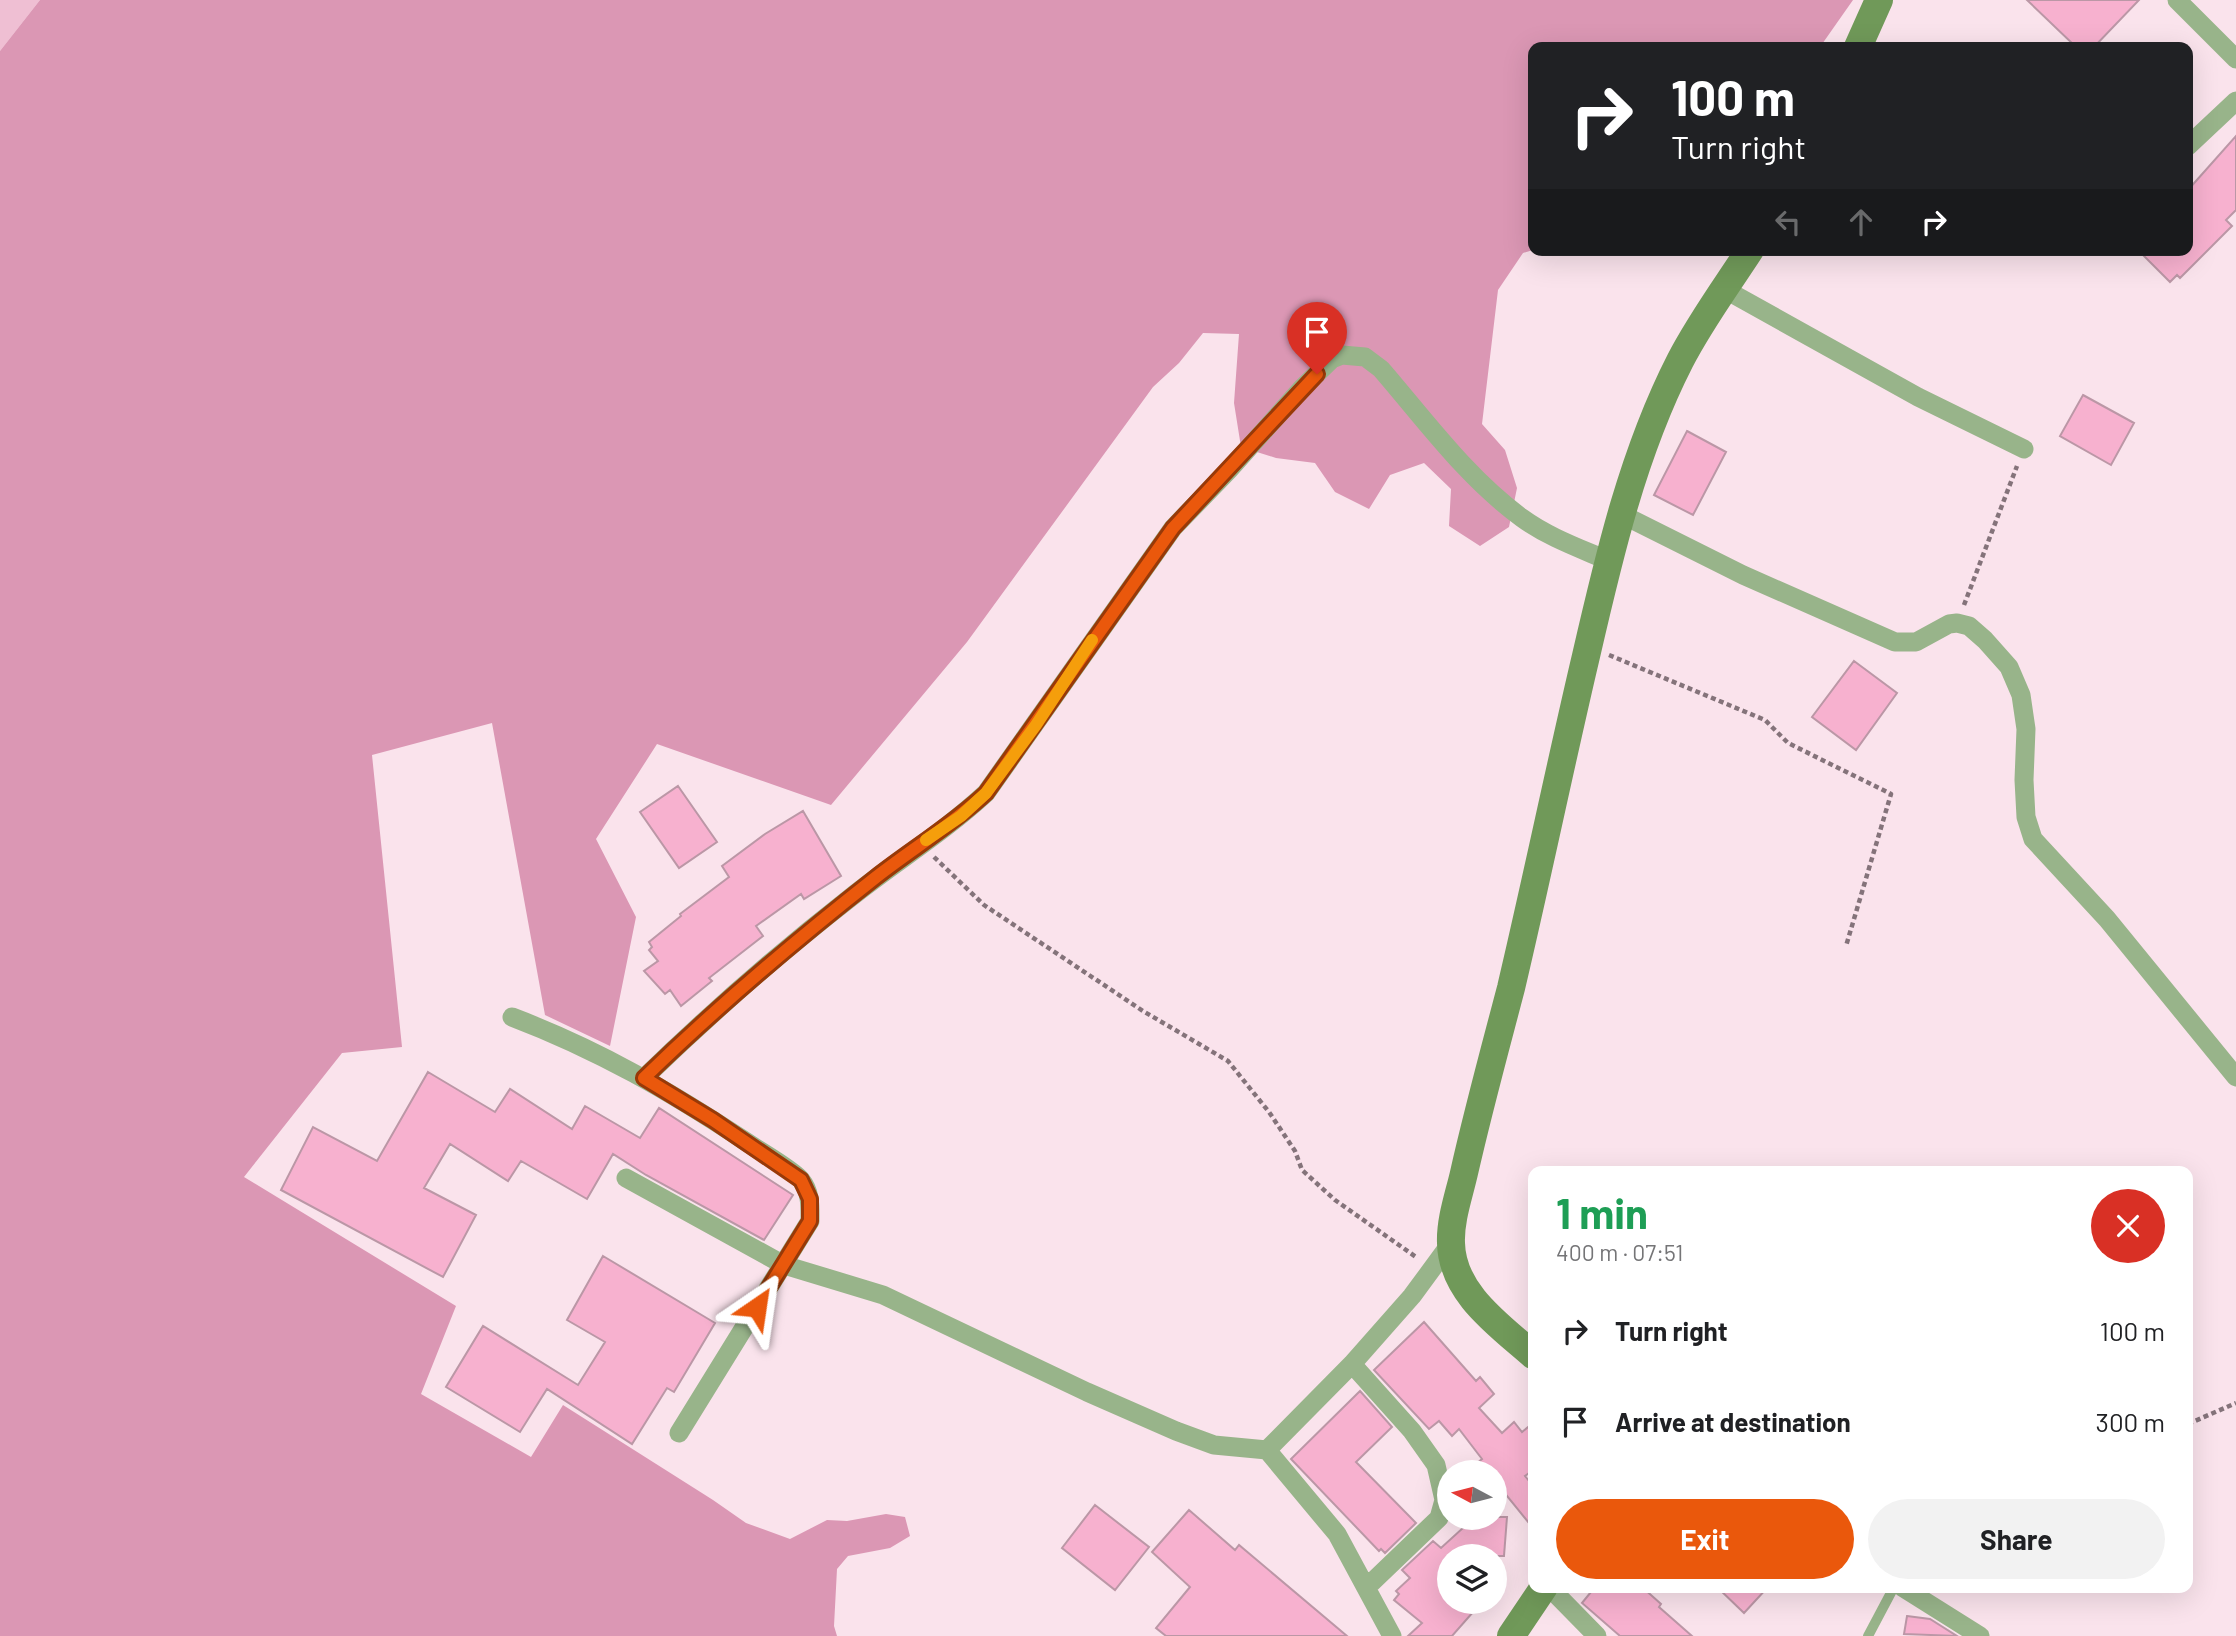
<!DOCTYPE html>
<meta charset="utf-8">
<style>
:root{--surface:#fff;--page:#f2f2f2;--text:#202124;--muted:#757577;--accent:#ea580c}
body{margin:0;font-family:Barlow,sans-serif;background:var(--page);color:var(--text);height:100vh;display:flex;flex-direction:column;font-size:26px;white-space:nowrap}
*{box-sizing:border-box;margin:0}
p{font-size:23px;color:var(--muted)}
.icon{flex:none;width:38px;height:38px;fill:none;stroke:currentColor;stroke-width:2;stroke-linecap:round;stroke-linejoin:round}
.map{position:relative;flex:1;overflow:hidden}
.side{position:absolute;left:1528px;top:1166px;width:665px;height:427px;display:flex;flex-direction:column;background:var(--surface);border-radius:14px;box-shadow:0 7px 28px #0002}
.side>*{flex:none}
.guide{position:absolute;left:1528px;top:42px;width:665px;height:214px;border-radius:14px;box-shadow:0 7px 28px #0002;background:#202124;color:#fff;overflow:hidden}
.needle{width:46px;rotate:277deg}
.buttons{position:absolute;left:1437px;top:1460px;display:grid;gap:14px}
.buttons a{display:grid;place-items:center;width:70px;height:70px;border-radius:50%;background:var(--surface);box-shadow:0 7px 28px #0002;font-size:35px}
.pin{position:absolute;display:grid;place-items:center;width:60px;height:60px;color:#fff;margin:-72px -30px;border-radius:50% 50% 50% 0;rotate:-45deg;box-shadow:0 0 7px #0007}
.pin .icon{rotate:45deg}
.me{position:absolute;width:77px;margin:-38px;rotate:32deg;stroke-linejoin:round;filter:drop-shadow(0 0 5px #0008)}
.turn{display:flex;align-items:center;gap:24px;height:147px;padding:0 28px;font-size:32px}
.turn .icon{width:91px;height:91px;stroke-width:2.5}
.turn b{display:block;font-size:49px;line-height:60px}
.lanes{display:flex;align-items:center;height:66px;padding:0 28px;background:#0003;justify-content:center;gap:35px;direction:ltr}
.lanes .off{opacity:.35}
.round{display:grid;place-items:center;flex:none;width:74px;height:74px;border-radius:37px;background:var(--page)}
.headline{display:flex;align-items:center;justify-content:space-between;height:119px;padding:0 28px}
h1{font-size:42px;font-weight:700;line-height:52px;color:#1e9e55}
.button{display:flex;gap:14px;margin-top:auto;padding:14px 28px}
.button a{flex:1;height:80px;border-radius:42px;background:var(--accent);color:#fff;font-size:28px;font-weight:700;line-height:80px;text-align:center}
.button a+a{background:var(--page);color:var(--text)}
ul{padding:0;list-style:none}
li{display:flex;align-items:center;gap:21px;height:91px;padding:0 28px}
li div{flex:1}
li b{display:block;font-size:26px}
li em{font-style:normal}
.map>svg:first-child{display:block}
.green{fill:#efbfd3}
.forest{fill:#db97b4}
.building{fill:#f7b1cf;stroke:#bb97a6;stroke-width:2}
.lines{fill:none;stroke-linecap:round;stroke-linejoin:round}
.path{stroke:#84737a;stroke-width:4.5;stroke-dasharray:5 3.5;stroke-linecap:butt}
.lane{stroke:#98b48a;stroke-width:10}
.street{stroke:#98b48a;stroke-width:19}
.secondary{stroke:#709959;stroke-width:28}
.route-casing{stroke:#983908;stroke-width:18}
.route{stroke:#ea580c;stroke-width:12}
.slow{stroke:#f59e0b;stroke-width:12}
</style>
<div class="map">
<svg width="2236" height="1636" viewBox="0 0 2236 1636">
<rect width="100%" height="100%" fill="#fae3ec"/>
<path class="green" d="M0,0H40L0,51Z"/>
<path class="forest" d="M40,0H1853L1820,47H1533V250L1523,253L1498,290L1482,424L1505,450L1517,488L1509,527L1480,546L1449,526L1451,489L1424,463L1390,475L1369,509L1335,492L1315,463L1276,458L1241,447L1234,403L1239,334L1203,333L1179,363L1153,387L967,642L831,805L657,744L596,839L636,917L610,1046L545,1015L492,723L372,755L402,1047L342,1053L244,1177L456,1306L421,1394L531,1457L563,1405L713,1500L746,1523L790,1539L827,1520L847,1521L886,1514L905,1517L910,1536L890,1548L848,1556L837,1569L834,1626L837,1636H0V51Z"/>
<path class="building" d="M2027,0H2139L2094,47H2076Z
M2236,136V210L2226,220L2232,226L2180,278L2177,275L2170,282L2138,250H2188V190Z
M2083,395L2134,423L2111,465L2060,436Z
M1687,431L1726,452L1693,515L1654,495Z
M1854,661L1897,693L1856,750L1812,717Z
M678,786L717,842L679,868L640,812Z
M803,811L841,876L804,899L801,894L756,926L763,936L709,978L712,981L681,1006L670,990L665,994L644,971L658,961L649,950L652,947L649,942L681,916L680,914L729,877L722,866L765,834Z
M428,1072L495,1112L510,1089L572,1129L585,1106L640,1138L659,1108L793,1195L764,1240L646,1175L613,1154L587,1199L521,1161L508,1181L450,1144L424,1188L476,1215L443,1277L281,1190L313,1127L377,1161Z
M603,1256L715,1323L674,1392L667,1388L632,1444L547,1389L520,1432L446,1387L483,1326L578,1385L605,1342L567,1320Z
M1424,1322L1476,1381L1480,1377L1494,1394L1479,1408L1502,1433L1514,1422L1522,1432L1533,1423V1470L1525,1476L1533,1486V1528L1494,1480V1472H1466L1482,1459L1459,1429L1452,1436L1439,1421L1429,1429L1374,1370Z
M1360,1391L1392,1427L1356,1462L1416,1523L1385,1553L1381,1549L1379,1551L1291,1459Z
M1095,1505L1149,1547L1115,1590L1062,1548Z
M1189,1510L1235,1550L1239,1545L1347,1636H1166L1156,1628L1190,1587L1152,1552Z
M1475,1517H1507L1504,1556H1449V1601H1465L1474,1611L1452,1636H1408L1422,1623L1394,1600L1399,1594L1396,1591L1410,1578L1402,1570L1433,1541L1441,1548Z
M1595,1587H1642L1661,1604L1659,1607L1692,1636H1620L1582,1603Z
M1717,1587H1768L1744,1613Z
M1907,1616L1930,1619L1957,1636L1904,1634Z"/>
<g class="lines">
<path class="path" d="M1964,605L2017,466
M1609,655L1765,720L1788,743L1891,794L1846,946
M934,857L984,905L1143,1011L1228,1061L1269,1112L1295,1151L1302,1170L1335,1200L1416,1257
M2188,1424L2236,1403"/>
<path class="lane" d="M1868,1636L1894,1587"/>
<path class="street" d="M2177,0L2236,59
M2188,146L2236,101
M1724,289L1918,397L2024,449
M1621,514L1743,575L1895,642H1916L1949,624L1957,623L1969,626L1985,640L2009,667L2021,695L2026,729L2024,780L2026,817L2033,839L2107,919L2236,1077
M512,1017C599,1050 671,1092 748,1143C761,1152 792,1169 801,1180C811,1192 810,1207 810,1221L679,1433
M644,1078C710,1014 778,954 850,898C895,862 944,832 986,793L1173,528L1229,470L1302,388L1332,359L1342,355L1365,357L1381,369C1425,420 1467,478 1522,518C1548,537 1579,548 1609,561
M626,1178L784,1265L883,1295L1087,1392L1176,1431L1214,1445L1267,1450L1337,1534L1392,1636
M1352,1364L1412,1431L1436,1465L1444,1500L1439,1518L1367,1587
M1267,1450L1352,1364L1412,1296L1451,1243
M1549,1587L1597,1636
M1902,1587L1980,1636"/>
<path class="secondary" d="M1858,47L1879,0
M1533,1355C1499,1325 1452,1293 1451,1243C1450,1220 1459,1195 1464,1173C1478,1111 1495,1049 1511,988C1537,878 1560,766 1586,656C1609,556 1633,453 1680,361C1700,322 1726,287 1750,250
M1511,1636L1544,1587"/>
</g>
<g class="lines">
<g class="route-casing">
<path id="route" d="M757,1307L810,1221V1199L801,1180L713,1120L644,1078C718,1006 795,941 875,878C912,849 952,825 986,793L1173,528L1317,374"/>
</g>
<use href="#route" class="route"/>
<path class="slow" d="M926,840L961,816L986,793L1036,725L1092,640"/>
</g>
</svg>
<div class="buttons">
<a><svg class="needle" viewBox="-14 -14 28 28"><path d="M0-13l5 13h-10z" fill="#e53935"/><path d="M0 13l5-13h-10z" fill="#757577"/></svg></a>
<a><svg class="icon" aria-label="layers" viewBox="0 0 24 24"><path d="M12 4l9 5-9 5-9-5zM3 14l9 5 9-5"/></svg></a>
</div>
<div class="pin" style="left:1317px;top:374px;background:#d93025"><svg class="icon" aria-label="arrive" viewBox="0 0 24 24"><path d="M6 21V4h12l-3 4 3 4H6"/></svg></div>
<svg class="me" style="left:757px;top:1307px" viewBox="-20 -20 40 40"><path d="M0-17L14 15 0 8-14 15z" fill="#ea580c" stroke="#fff" stroke-width="4"/></svg>
<div class="guide">
<div class="turn"><svg class="icon" aria-label="right" viewBox="0 0 24 24"><path d="M7 20v-9h11M14 6l5 5-5 5"/></svg><div><b>100 m</b>Turn right</div></div>
<div class="lanes"><svg class="icon off" aria-label="left" viewBox="0 0 24 24"><path d="M17 20v-9H6M10 6l-5 5 5 5"/></svg><svg class="icon off" aria-label="ahead" viewBox="0 0 24 24"><path d="M12 20V5M6 11l6-6 6 6"/></svg><svg class="icon" aria-label="right" viewBox="0 0 24 24"><path d="M7 20v-9h11M14 6l5 5-5 5"/></svg></div>
</div>
<section class="side">
<div class="headline"><div><h1>1 min</h1><p>400 m · 07:51</p></div><a class="round" style="background:#d93025;color:#fff"><svg class="icon" aria-label="close" viewBox="0 0 24 24"><path d="M6 6l12 12M18 6L6 18"/></svg></a></div>
<ul>
<li><svg class="icon" aria-label="right" viewBox="0 0 24 24"><path d="M7 20v-9h11M14 6l5 5-5 5"/></svg><div><b>Turn right</b></div><em>100 m</em></li>
<li><svg class="icon" aria-label="arrive" viewBox="0 0 24 24"><path d="M6 21V4h12l-3 4 3 4H6"/></svg><div><b>Arrive at destination</b></div><em>300 m</em></li>
</ul>
<div class="button"><a>Exit</a><a>Share</a></div>
</section>
</div>
